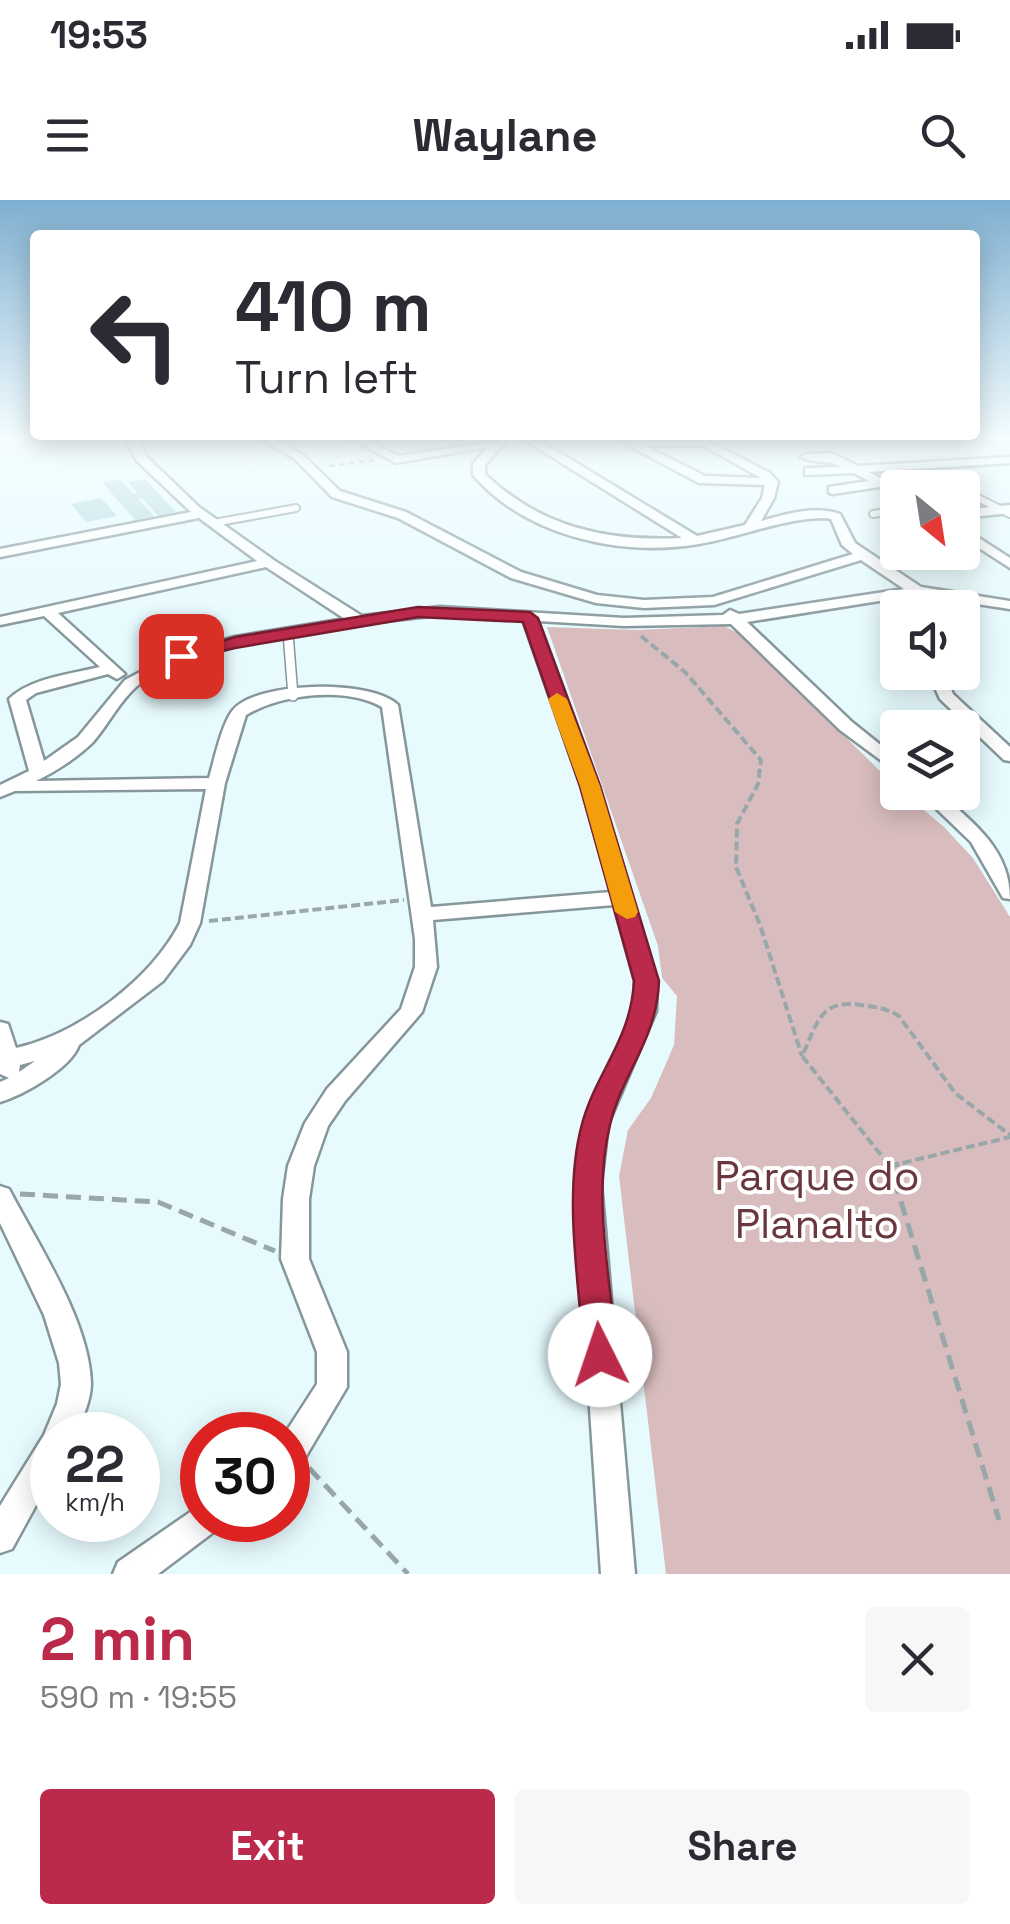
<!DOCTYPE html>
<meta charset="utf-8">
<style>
:root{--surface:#fff;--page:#f7f7f7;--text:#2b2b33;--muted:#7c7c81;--accent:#bb2a4a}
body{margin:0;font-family:"Space Grotesk",sans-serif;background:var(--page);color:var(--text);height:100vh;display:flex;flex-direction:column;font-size:38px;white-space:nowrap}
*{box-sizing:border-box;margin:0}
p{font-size:32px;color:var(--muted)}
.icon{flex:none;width:55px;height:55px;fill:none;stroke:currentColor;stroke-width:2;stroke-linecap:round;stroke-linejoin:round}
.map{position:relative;height:1374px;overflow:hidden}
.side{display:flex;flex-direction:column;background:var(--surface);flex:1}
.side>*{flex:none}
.top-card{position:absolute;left:30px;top:30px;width:950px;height:210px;border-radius:10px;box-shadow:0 5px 25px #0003;background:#fff;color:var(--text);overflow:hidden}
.needle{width:65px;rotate:150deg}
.controls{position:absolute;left:880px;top:270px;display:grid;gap:20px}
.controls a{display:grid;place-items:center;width:100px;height:100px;border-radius:10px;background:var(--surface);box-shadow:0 5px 25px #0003;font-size:50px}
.speed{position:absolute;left:30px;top:1212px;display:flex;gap:20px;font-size:50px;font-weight:700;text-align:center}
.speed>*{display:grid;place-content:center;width:130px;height:130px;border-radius:50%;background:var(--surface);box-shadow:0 5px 25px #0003;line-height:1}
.speed small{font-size:25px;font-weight:400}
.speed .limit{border:15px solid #d22;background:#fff;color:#111}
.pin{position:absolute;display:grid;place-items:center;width:85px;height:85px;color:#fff;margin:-42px;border-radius:20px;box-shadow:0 5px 15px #0006}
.me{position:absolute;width:110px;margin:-55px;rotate:356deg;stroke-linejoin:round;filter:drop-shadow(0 0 8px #0008)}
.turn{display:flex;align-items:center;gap:35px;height:210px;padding:0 40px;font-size:45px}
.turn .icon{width:130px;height:130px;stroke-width:2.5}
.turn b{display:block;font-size:70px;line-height:85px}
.round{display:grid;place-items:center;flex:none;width:105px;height:105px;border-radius:10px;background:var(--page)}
.overview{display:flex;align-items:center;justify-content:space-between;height:170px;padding:0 40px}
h1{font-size:60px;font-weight:600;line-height:75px;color:var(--accent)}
.cta{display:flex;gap:20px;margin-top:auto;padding:20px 40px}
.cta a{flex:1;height:115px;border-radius:10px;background:var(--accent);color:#fff;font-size:40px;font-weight:600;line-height:115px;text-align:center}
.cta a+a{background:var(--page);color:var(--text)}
.status{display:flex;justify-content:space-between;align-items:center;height:70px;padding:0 50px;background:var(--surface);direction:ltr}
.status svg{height:28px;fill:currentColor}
header{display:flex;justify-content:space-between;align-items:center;height:130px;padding:0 40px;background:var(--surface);font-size:45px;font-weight:600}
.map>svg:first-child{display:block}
.green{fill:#d9bdbe}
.building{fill:#b0d8df}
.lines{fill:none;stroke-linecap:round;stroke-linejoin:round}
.service-far1-casing{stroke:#86979b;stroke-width:10}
.service-casing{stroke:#86979b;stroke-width:12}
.minor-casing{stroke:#86979b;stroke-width:5}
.path-far2{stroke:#98a7a9;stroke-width:2.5;stroke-dasharray:6 4;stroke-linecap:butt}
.path-far1{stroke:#98a7a9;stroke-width:4;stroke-dasharray:9 4;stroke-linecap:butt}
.path{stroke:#98a7a9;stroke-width:5;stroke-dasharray:15 8;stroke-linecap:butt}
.service-far1{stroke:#fff;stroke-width:6}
.service{stroke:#fff;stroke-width:9}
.minor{fill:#fff;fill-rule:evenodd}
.route{fill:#bb2a4a;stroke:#7a1b30;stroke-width:2.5}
.slow{fill:#f59e0b}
.labels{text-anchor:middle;stroke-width:8;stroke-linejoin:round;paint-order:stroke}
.near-park-label{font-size:42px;fill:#6a373c;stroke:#fff}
</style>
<div class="status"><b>19:53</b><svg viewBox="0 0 49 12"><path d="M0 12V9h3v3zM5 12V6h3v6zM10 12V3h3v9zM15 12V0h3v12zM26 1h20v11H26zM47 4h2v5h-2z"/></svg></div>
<header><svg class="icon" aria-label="menu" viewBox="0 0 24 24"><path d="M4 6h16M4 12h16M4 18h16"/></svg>Waylane<svg class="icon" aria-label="search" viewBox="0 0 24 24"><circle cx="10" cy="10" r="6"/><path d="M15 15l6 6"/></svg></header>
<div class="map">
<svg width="1010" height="1374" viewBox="0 0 1010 1374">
<rect width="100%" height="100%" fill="#e7fbfe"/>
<path class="green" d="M724,426L744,436L897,588L898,592L903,593L943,626L973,658L1010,717V1374H666L619,976L628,930L651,898L674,845L677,796L662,778L658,746L547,427L637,430Z"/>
<path class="building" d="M120,279L134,294H138L128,282L145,279L176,312L158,316L142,298L138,299L154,316L135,320L102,282Z
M101,298L117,316L86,322L71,304Z"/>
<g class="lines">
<g class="service-far1-casing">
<path id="service-far1" d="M962,290L1010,314
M873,314L898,310
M214,323L296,308"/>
</g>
<g class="service-casing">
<path id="service" d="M288,433L293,496"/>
</g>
<g class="minor-casing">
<path id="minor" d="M126,239H138L147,257L199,307L275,361L362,416L440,407L624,418L723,415L730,410L739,414L904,389L861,360L714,405L644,408L596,403L511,378L398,318L332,297L295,259L261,239H275L303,255L340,291L406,312L521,372L597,395L644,400L713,397L853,354L842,345L831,319L826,318C782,318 742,337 699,344C621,357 527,337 473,275V264L488,247L396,263L352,239H366L398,256L504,240V244L485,265V274C540,327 607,342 682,338L523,239H537L697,336L745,325L762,298L765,285L699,283L622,242L626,239L706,240L770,273L778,282L774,298L761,321C786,314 815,305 840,314L855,343L921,387L1010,401V409L917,395L747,422L852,522L898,559V573L840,530L731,424L624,426L538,421L599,586L657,781L656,811L608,924L601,984L635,1374H601L575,984L584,924L634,811L635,781L614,705L433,720L437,767L422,812L345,901L328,926L314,966L309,999V1059L347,1152V1187L299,1268L288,1272V1235H284L317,1184V1152L281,1059L283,999L288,966L305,923L327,889L401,809L415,767V739L382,507C346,486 281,494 246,515L225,583L200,723L190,745L163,781L79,845C71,868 24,895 0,902V882L9,878L0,874V822L8,824L16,848C78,834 151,780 180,723L206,589L15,591L0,597V585L29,571L9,499C30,478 71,474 100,467L44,416L0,425V417L257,361L199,318L0,357V349L191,312L137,261ZM645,246H704L761,278L705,276ZM266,367L345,419L235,437L176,453L125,480L78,537L44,561L26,500L36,493L108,474L117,479L125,474L58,413ZM440,415L523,420L581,586L611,692L431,707L398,505C371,479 257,481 233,510C222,523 214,561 209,578L36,581C55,572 78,557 93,542C108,525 119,502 136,487C186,442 370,422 440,415ZM35,861L19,872L20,865Z
M831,253L858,266L1010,257V263L869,272L899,288L898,296L879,287L833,294L829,293V287L869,281L854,273L805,275V269L809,268L842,267C827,259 812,264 801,257L807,254Z
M1010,305V313L962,318V310Z
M962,327L1010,358V368L962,337Z
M928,472H944L953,494L1010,547V561L1004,560L940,499Z
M919,592H939C974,624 1010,649 1010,699L1003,698L971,642Z
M0,986L9,989C38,1045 89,1120 91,1183C91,1201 82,1219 75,1235H52V1276L12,1349L0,1353V1306L44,1235L57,1204L61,1184L59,1163L44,1115L0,1023Z
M202,1304V1320H220L215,1331L158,1374H113L118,1362Z"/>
</g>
<path class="path-far2" d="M329,266L374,260"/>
<path class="path-far1" d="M641,436L685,472L761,560L758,584L737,624L736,667L760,725L802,856
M209,721L404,700
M889,965L802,856C818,823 819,799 861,805C876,807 886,808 899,816L955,893L1010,935
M890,966L1010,937"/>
<path class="path" d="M899,964L890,966L999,1320
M20,994L158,1002L275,1051
M309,1268L408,1374"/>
<use href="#service-far1" class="service-far1"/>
<use href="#service" class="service"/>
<use href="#minor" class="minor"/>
</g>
<linearGradient id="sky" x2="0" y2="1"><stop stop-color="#7eafd0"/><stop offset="0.55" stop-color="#f4fdff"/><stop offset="1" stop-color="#f4fdff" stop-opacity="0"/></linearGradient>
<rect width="1010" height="431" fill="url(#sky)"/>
<path class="route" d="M418,407L530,412L538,418L600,586L659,781C657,840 622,873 610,925C592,998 611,1082 617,1155L612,1166L600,1171L589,1166L584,1155C579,1084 563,993 582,924C596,872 631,840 634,781L580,586L523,422L418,417L235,448L181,461L172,456L235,437Z"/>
<path class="slow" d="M557,493L567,499L600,586L638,712L635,717L627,719L615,712L580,586L548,499Z"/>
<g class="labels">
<g class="near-park-label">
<text x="817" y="990">Parque do<tspan x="817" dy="48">Planalto</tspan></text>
</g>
</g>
</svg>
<div class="controls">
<a><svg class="needle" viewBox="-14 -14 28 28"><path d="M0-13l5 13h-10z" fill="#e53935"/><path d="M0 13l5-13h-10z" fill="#7c7c81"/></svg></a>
<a><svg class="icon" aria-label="sound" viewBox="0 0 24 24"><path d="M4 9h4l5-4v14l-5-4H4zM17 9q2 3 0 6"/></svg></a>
<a><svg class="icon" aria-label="layers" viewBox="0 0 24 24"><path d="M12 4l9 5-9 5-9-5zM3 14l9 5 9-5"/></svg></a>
</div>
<div class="speed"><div>22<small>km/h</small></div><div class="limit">30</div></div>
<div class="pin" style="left:181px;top:456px;background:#d93025"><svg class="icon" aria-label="arrive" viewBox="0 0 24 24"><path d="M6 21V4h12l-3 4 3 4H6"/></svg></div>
<svg class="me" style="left:600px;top:1155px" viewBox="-20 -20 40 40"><circle r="19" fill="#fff"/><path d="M0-13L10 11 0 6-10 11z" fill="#bb2a4a"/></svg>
<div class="top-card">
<div class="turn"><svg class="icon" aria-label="left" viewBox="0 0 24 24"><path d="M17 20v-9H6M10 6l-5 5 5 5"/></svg><div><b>410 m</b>Turn left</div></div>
</div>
</div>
<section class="side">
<div class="overview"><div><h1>2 min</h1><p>590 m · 19:55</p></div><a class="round"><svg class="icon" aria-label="close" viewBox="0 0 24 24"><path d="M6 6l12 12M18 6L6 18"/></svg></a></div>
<div class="cta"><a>Exit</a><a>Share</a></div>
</section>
